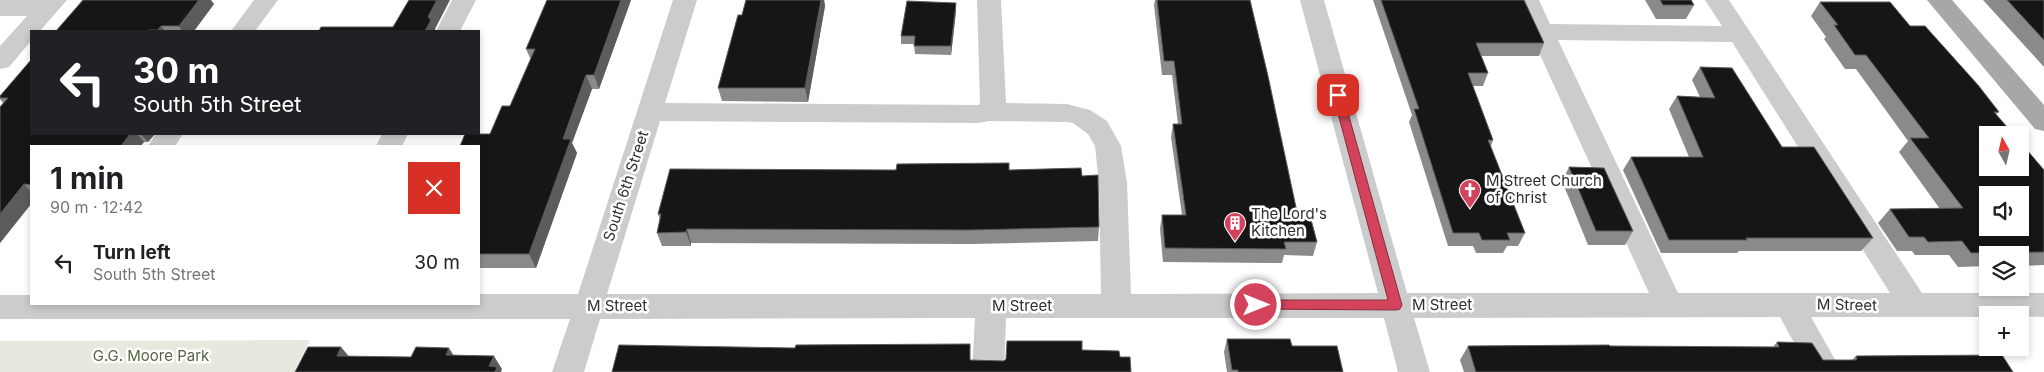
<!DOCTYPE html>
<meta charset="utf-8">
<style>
:root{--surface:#fff;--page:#f6f6f6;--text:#202124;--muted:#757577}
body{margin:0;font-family:Inter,sans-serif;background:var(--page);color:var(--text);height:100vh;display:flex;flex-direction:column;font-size:19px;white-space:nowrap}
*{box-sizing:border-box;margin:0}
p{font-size:16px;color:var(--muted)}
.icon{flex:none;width:28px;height:28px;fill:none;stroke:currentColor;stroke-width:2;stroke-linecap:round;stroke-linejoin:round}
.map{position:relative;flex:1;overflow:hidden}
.panel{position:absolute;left:30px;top:145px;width:450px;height:160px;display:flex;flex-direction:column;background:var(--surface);border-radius:0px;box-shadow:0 2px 8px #0003}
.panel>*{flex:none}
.banner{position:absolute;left:30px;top:30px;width:450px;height:105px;border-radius:0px;box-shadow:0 2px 8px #0003;background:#202124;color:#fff;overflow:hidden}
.needle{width:32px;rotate:352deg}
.buttons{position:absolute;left:1979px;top:126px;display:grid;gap:10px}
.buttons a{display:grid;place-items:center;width:50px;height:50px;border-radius:0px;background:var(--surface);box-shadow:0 2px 8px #0003;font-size:25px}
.pin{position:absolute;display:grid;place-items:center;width:42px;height:42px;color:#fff;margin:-21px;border-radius:10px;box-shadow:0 2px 8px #0006}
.me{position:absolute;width:55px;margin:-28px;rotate:90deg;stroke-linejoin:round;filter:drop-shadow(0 0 4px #0008)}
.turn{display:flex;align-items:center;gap:18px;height:105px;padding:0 20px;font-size:22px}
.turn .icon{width:65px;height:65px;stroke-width:2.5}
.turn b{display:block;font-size:35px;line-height:42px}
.round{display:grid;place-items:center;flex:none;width:52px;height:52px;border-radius:0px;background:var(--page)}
.headline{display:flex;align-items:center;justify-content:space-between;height:85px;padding:0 20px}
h1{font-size:30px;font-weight:700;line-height:38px}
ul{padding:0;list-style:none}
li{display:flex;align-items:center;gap:15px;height:65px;padding:0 20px}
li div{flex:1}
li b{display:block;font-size:19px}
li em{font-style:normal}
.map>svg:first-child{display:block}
.green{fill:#e6eade}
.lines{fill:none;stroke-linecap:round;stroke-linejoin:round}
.minor{fill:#ccc;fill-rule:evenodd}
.major{fill:#a7a7a7;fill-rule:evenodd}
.wall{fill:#8a8a8a}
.shaded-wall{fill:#5c5c5c}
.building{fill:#161616;stroke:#5c5c5c;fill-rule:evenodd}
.route{fill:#d3445c;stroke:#892c3c}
.labels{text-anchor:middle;stroke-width:5;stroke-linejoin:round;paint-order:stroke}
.poi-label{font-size:15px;fill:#2f2f2f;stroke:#fff;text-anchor:start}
.street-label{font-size:15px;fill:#2f2f2f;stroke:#fff}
.park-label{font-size:15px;fill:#556641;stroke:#fff}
</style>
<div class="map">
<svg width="2044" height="372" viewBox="0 0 2044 372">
<rect width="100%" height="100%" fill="#fff"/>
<path class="green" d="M310,340L294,372H0V341Z"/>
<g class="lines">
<path class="minor" d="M0,0H67L40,31H31V41L9,67L0,69V46L27,16H0Z
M254,0H278L255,31H231Z
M452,0H476L460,31H436Z
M673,0H697L665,103L978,105L980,104L977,0H1001L1006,103L1067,104L1090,110L1107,121L1121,146L1127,183L1131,294L1378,293L1300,0H1324L1407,293H1649L1515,0H1539L1550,24L1722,26L1705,0H1729L1922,293H2044V317L1988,315V317H1811L1842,372H1810L1780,317L1414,318L1430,372H1398L1384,318H1006L1004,372H972L975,318L600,319L584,372H552L570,319H0V295H31V304H479V294H578ZM1558,40L1732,42L1890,293H1678ZM660,121L978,123L989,121L1067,122L1073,123L1088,134L1095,146L1099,183L1101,294H607Z
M156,134H183L175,146H148Z
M382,134H408L402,146H376Z"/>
<path class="major" d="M1927,0H1952L2044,105V131L2035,129Z"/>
</g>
<path class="wall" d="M547,0H631L599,89H592L572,143L577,153L536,268H479V146L490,134L510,106L531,60L526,49Z
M746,0H824L825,6L808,102L722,101L718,88L742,15Z
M1155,0H1250L1297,212L1317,242L1313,256L1284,255L1282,263L1163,262L1160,229L1162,215H1182L1171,137L1173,124H1178L1172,75H1162L1154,5Z
M1373,0H1524L1544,43L1539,56H1481L1488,73L1483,86H1473L1493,140L1491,146L1525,233L1518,246H1507L1503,253H1476L1473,246H1448L1409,122L1412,115Z
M1645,0H1691L1694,5L1686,19H1656Z
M1983,0H2044V67Z
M1820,2L1910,26L1999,112L1996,114L2044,170V265L2020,266V255H1988V266L1958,267L1949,255H1915L1912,251H1897L1878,223L1890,209H1940L1899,152L1908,141L1856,69H1845L1824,39L1826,37L1811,16Z
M956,3V11L951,55L915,54L914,44H901V36Z
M214,4L194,31H56Z
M31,60V134H155L148,142L31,146V204L0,243V107L3,103L0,99V96Z
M1700,67L1782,147L1873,238L1861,251H1739L1737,253H1661L1623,170L1631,157H1689L1669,109L1677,96L1700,97L1692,80Z
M1569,167L1633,231L1625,245H1588L1562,181Z
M896,170H1009L1082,176L1099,227L1098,241L971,244L691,243V246H662L657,233L660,219L658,214Z
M1227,339L1292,346L1343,372H1227L1224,352Z
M1777,342L1823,360H1852L1856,356L2013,372H1464L1460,360L1468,346L1773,347Z"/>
<path class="shaded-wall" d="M199,0H211L214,4L194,31H182L179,26Z
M437,0H450L435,29L436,31H425L428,17Z
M621,0H631L599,89L594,75Z
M821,0H824L825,6L808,102L805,88Z
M956,3V11L951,55V46Z
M161,26L165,31H159L158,30Z
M586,75L592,89L572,143L577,153L536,268L529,254L563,139Z
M130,134H137L144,142L141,146H121Z
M141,134H155L148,142Z
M24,184L31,192V204L0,243V214Z
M687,229L691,243V246L686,232Z
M341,347L352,360L337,356Z
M449,348L457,361L446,355Z
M494,356L502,369L501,372H493L489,366Z"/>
<path class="building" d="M83,0H199L179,26H161L158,30H149L148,31H56Z
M409,0H437L428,17L431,20L425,31H319L321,27H393Z
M547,0H621L594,75H586L563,139H571L529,254H479V146H460L465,134H490L502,106H510L535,49H526Z
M746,0H821L805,88H718L738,15H742Z
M1157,0H1250L1268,76L1297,212H1309L1317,242H1284L1286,249L1165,248L1162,215H1186L1173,124H1182L1174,61H1164Z
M1381,0H1524L1544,43H1476L1488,73H1468L1493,140H1488L1525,233H1507L1510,240H1482L1479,233H1453L1414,109H1419Z
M1660,0H1691L1694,5H1663Z
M2007,0H2044V40Z
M907,1L956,3L951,46H914L915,36H901Z
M1820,2H1890L1910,26H1925L1978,85L1999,112H1994L2014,135H1988V168H2020V142L2044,170V252L1971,253L1962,241L1928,242L1924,237H1909L1890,209L1963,208L1910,138H1929L1866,55H1855L1834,25H1838ZM1988,195H2020V228H1988Z
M31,60V134H130L121,146H31V185L24,184L0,214V107L8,98H0V96Z
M1700,67L1732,68L1782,147H1814L1873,238H1746L1747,240H1669L1631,157H1703L1677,96L1715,98Z
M1009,163V170L1081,168L1082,176L1098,175L1099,227L970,230L687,229L686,232L657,233L661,214H658L670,169L896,170L897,164Z
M1569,167L1604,168L1633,231H1596Z
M1227,339H1290L1292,346H1337L1343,372H1238V370H1232Z
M1007,341H1082V350L1119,351L1120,357H1130L1131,372H612L619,345L795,348L796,345L970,344V360L1004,361L1006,359Z
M1777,342L1812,343L1823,360H1855L1857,359L1856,356L2002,355L2013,372H1476L1468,346L1609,345L1610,346L1779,347Z
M308,347H341L337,356L411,357L416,347L449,348L446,355L494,356L489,366L497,367L495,372H295Z"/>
<path class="route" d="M1338,92L1343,95L1402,305L1400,309L1396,310L1251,309L1250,305L1251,302L1256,300H1388L1333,95Z"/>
<defs>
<g id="church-pin" transform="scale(1.125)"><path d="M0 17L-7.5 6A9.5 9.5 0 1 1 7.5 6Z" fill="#d3445c" stroke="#fff"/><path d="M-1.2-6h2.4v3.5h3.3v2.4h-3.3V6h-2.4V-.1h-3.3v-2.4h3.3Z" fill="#fff"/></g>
<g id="building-pin" transform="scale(1.125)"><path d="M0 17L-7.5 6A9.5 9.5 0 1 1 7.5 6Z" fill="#d3445c" stroke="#fff"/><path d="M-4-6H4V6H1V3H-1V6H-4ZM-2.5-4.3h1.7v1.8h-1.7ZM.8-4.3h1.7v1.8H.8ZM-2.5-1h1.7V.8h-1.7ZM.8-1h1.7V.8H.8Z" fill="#fff"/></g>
</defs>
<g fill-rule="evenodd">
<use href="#church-pin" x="1470" y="190"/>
<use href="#building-pin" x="1235" y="223"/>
</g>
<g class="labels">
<g class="poi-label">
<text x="1486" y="186">M Street Church<tspan x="1486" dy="17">of Christ</tspan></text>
<text x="1251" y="219">The Lord's<tspan x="1251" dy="17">Kitchen</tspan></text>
</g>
<g class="street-label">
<text transform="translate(626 186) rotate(-72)" y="5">South 6th Street</text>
<text x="1442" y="310">M Street</text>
<text transform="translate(1847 305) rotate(1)" y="5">M Street</text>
<text x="617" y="311">M Street</text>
<text x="1022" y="311">M Street</text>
</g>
<g class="park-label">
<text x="151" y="361">G.G. Moore Park</text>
</g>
</g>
</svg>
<div class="buttons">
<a><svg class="needle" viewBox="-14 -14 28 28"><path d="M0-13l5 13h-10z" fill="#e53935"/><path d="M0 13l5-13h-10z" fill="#757577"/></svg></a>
<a><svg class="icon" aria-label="sound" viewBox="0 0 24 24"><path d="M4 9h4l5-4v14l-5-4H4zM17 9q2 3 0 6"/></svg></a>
<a><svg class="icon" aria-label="layers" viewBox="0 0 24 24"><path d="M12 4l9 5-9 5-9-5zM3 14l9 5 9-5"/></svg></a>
<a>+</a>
</div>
<div class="pin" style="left:1338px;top:95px;background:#d93025"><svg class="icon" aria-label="arrive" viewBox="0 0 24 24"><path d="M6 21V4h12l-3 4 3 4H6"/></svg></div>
<svg class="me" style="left:1256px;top:305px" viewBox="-20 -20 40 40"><circle r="17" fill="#d3445c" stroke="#fff" stroke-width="3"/><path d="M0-11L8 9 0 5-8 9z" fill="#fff"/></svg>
<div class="banner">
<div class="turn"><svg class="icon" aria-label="left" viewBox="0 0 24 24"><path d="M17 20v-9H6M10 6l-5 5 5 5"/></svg><div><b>30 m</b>South 5th Street</div></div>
</div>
<section class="panel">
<div class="headline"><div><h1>1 min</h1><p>90 m · 12:42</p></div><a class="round" style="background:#d93025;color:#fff"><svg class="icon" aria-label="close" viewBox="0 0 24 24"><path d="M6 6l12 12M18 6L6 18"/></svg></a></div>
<ul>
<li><svg class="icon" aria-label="left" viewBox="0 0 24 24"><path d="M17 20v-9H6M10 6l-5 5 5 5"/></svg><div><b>Turn left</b><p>South 5th Street</p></div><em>30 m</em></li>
</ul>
</section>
</div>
